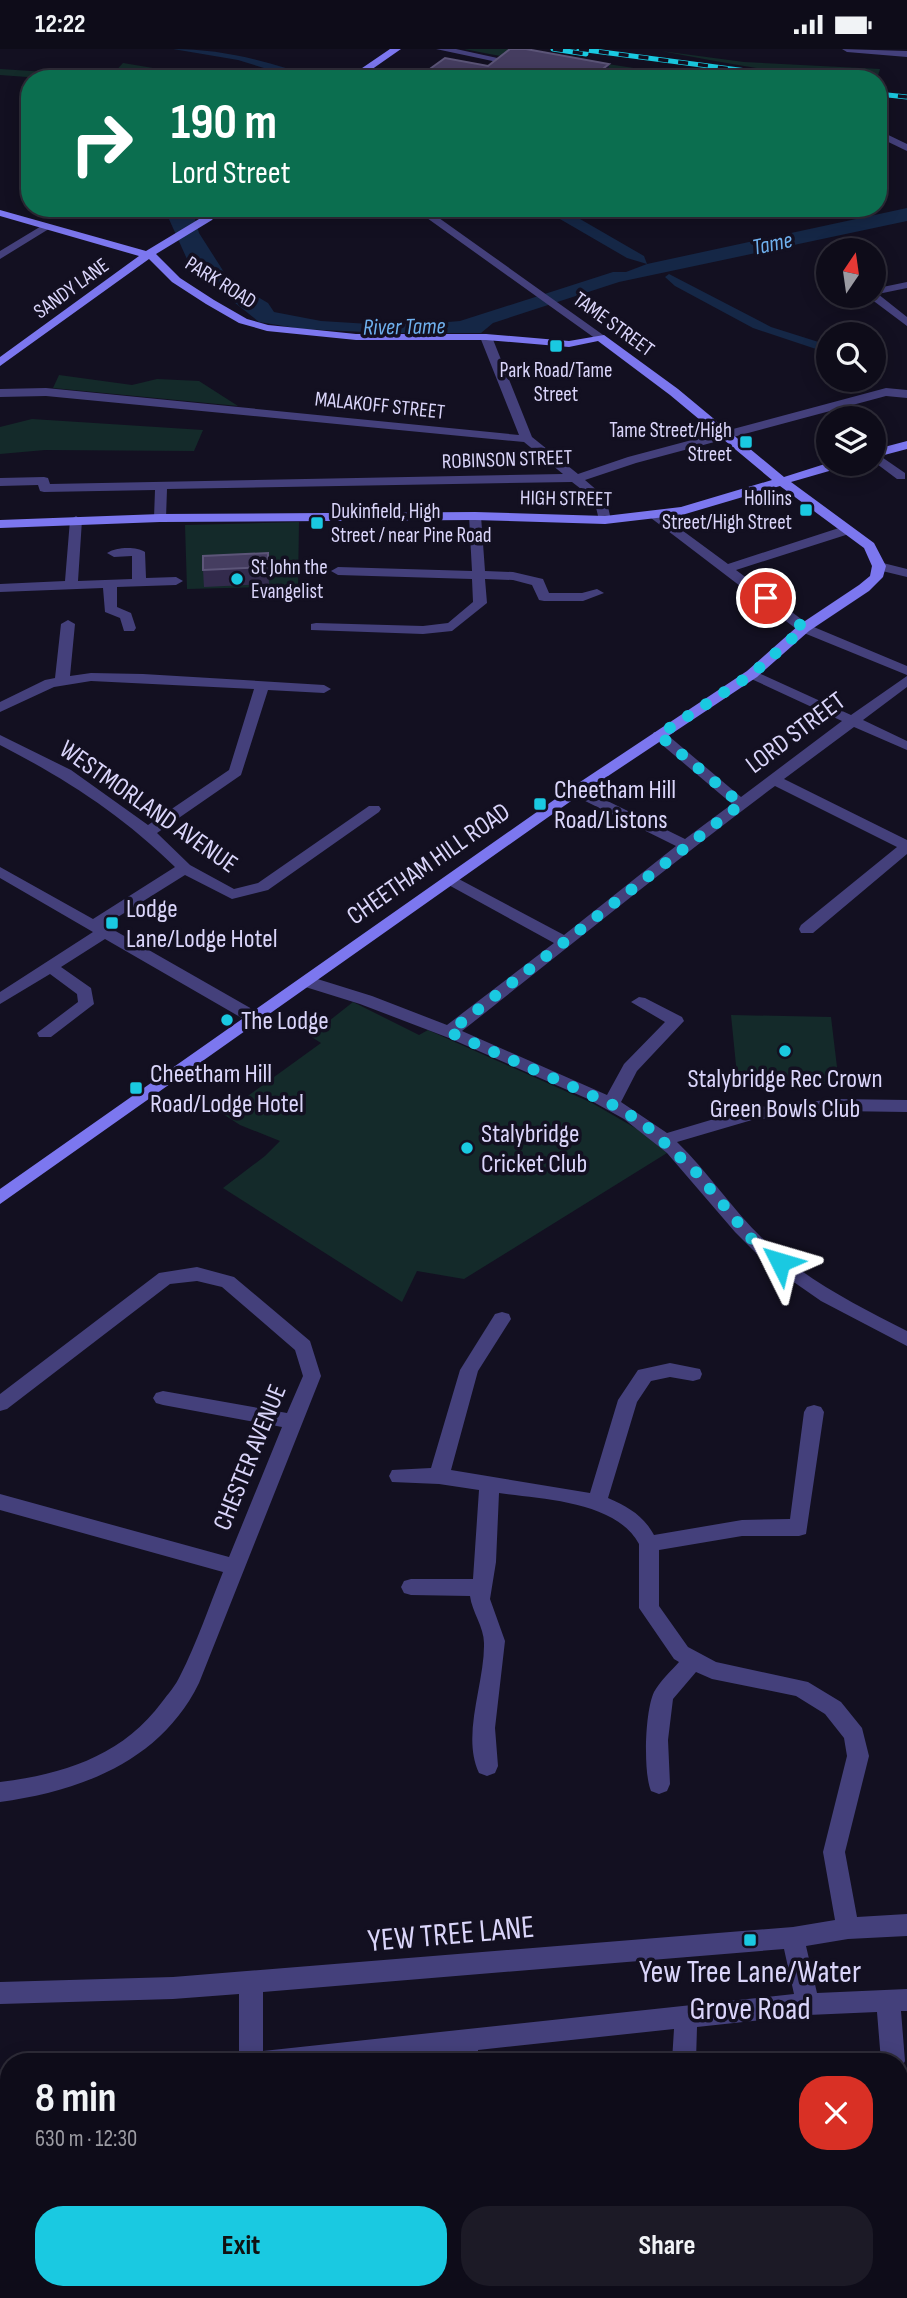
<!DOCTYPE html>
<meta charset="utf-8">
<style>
:root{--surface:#0e0c19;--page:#1c1a26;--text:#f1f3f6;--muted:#9b9ba2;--line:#2e2c38;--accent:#1ac9e1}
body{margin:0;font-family:"Sofia Sans Condensed",sans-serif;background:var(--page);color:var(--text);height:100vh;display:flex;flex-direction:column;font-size:26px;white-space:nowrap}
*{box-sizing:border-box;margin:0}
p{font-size:23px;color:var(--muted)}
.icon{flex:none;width:38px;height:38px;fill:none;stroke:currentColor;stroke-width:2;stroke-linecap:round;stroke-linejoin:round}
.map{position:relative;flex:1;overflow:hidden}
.sheet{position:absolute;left:0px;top:2004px;width:908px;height:247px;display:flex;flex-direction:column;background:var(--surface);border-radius:28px 28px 0 0;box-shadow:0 4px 18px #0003,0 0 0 2px var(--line)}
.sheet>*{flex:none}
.banner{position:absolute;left:21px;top:21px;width:866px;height:147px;border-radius:28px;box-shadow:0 4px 18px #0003,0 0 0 2px var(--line);background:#0b6e4f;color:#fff;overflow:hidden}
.needle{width:46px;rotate:13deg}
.buttons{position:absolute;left:816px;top:189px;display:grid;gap:14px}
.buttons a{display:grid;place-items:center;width:70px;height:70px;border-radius:50%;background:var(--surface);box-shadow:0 4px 18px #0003,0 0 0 2px var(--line);font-size:35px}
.pin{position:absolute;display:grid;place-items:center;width:60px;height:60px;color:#fff;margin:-30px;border:4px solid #fff;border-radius:50%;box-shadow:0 2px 7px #0007}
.me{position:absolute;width:77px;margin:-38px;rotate:310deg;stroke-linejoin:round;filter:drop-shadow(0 0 5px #0008)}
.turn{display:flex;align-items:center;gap:24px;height:147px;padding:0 35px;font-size:32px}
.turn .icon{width:91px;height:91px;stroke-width:2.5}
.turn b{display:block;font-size:49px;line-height:60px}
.round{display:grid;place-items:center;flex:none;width:74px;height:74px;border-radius:28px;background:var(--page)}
.head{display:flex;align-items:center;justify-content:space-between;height:119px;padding:0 35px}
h1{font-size:42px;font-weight:700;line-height:52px}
.button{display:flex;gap:14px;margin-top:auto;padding:14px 35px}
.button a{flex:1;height:80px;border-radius:28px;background:var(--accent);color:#111;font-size:28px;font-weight:700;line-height:80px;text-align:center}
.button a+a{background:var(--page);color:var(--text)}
.status{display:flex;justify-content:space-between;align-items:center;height:49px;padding:0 35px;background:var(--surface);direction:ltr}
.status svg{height:19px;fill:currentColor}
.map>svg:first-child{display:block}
.green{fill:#142a2a}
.water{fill:#152746}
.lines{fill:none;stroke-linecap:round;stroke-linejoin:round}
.minor{fill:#44407b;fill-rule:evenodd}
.tertiary{fill:#44407b;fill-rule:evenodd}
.secondary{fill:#7c77ef;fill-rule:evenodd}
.rail-casing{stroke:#1ac9e1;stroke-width:5}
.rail{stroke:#131021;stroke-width:3.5;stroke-dasharray:10;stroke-linecap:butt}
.wall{fill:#332b4d}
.shaded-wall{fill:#1e1834}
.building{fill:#453d60;stroke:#5c5578;stroke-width:2}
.route{stroke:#1ac9e1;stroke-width:12;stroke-dasharray:0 21.6}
.poi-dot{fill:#1ac9e1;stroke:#131021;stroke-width:2.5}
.labels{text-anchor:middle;stroke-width:7;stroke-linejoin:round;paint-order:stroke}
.far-street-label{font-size:21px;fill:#dad5fa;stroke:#131021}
.far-poi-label{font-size:21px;fill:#dad5fa;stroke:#131021;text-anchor:end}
.far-water-label{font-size:23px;font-style:italic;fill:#6fb0ee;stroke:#131021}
.street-label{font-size:26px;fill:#dad5fa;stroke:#131021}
.poi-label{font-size:26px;fill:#dad5fa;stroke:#131021;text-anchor:start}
.near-street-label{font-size:32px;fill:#dad5fa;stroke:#131021}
.near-poi-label{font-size:32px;fill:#dad5fa;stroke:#131021}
</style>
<div class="status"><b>12:22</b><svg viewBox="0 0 49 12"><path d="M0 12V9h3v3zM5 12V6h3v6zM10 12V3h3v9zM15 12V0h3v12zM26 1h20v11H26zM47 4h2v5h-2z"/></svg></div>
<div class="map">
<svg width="907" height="2249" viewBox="0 0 907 2249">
<rect width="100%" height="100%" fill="#131021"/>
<path class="green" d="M464,0H509L706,30C627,30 541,15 464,0Z
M661,2L744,13L880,20L877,30C804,30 732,15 661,2Z
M123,14L219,30H54L0,26V20L111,27Z
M59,326L132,336L157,330L199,332L238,357L53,339Z
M32,370L203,381L194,402L45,401L0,405V378Z
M299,473L298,537L187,540L185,476Z
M353,953L419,986L428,981L592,1054L637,1080L667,1104L464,1230L417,1222L402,1253L223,1139L265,1107L280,1092L240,1076L223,1065L321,994L310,987Z
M731,966L831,968L839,1035L738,1036Z"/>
<path class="water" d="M173,0C224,0 271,13 319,30H300L238,11Z
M164,159H192L199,184L229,231L268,254L274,263L321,272L370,275H425L460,272L613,223H626L647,215L627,209L541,159H561L644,207L647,215L907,159V172L619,233L493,274L481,284H386L302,280L259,273L191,219Z
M669,225L771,278L828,296V304L753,279L675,237L665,228Z"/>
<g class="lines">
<path class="minor" d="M842,0L907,2V8L847,3Z
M413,159H425L606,288L596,290Z
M43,176L52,178L0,210V202Z
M907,233V239L878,245L907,268V277L867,247H873V240Z
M486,285L492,288L532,388L578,425L628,408L886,339L907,341V349L886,347L636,414L585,431L606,449L611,471L605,475L599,471L594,450L572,433L167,440L166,469L160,473L154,469L155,441L44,443L40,442L38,436L0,437V429L44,428L48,429L50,435L563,425L524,393L46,347L0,348V340L46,339L519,386L480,288Z
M873,402L905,424V430H897L873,412Z
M656,462L728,515L842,478H852V484L736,521L809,576L907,617V626L799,582L651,469L650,466Z
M475,463L481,467L485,522L513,523L543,530L549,544H582L597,540L604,544L583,552H544L539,551L532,536L513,531L485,530L487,554L452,582L423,585L311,581V575L316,574L423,577L448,574L473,553L472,530L338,526L331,522L338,518L472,522L469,467Z
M76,467L82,471L78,532L132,530V507L114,508L107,504C116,498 136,497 145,503L146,529L176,528L183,532L176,536L117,538V558L131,564L136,579L134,582H124L120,569L105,563L103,539L0,543V535L65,532L70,471Z
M879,513L907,520V528L874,520L872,517Z
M68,571L75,575L70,627L91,624L143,625L324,636L331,640L324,644L268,641L241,726L157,784L190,816L234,840L258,834L369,757H379L381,760L379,763L268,841L232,850L185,826L105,876L259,964L261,968L259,972H247L105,890L61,918L91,939L94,955L51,988H39L37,984L78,953L77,945L50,925L0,955V943L93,883L0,829V818L93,870L175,818C122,766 66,730 0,696V686L71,721L148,776L229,721L254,640L91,632L54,638L0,663V653L45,631L55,629L61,575Z
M752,621L851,666L907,627V638L863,671L907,692V701L854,678L784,730L907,791V805L813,884H801L799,880L801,876L897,798L775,737C669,816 566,900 462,982L607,1046L624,1015L665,973L631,953L639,948L645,949L682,968L684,972L637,1022L621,1053L667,1084L751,1059L837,1050L907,1051V1063L837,1062L752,1071L677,1093C708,1123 732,1160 763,1190C804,1230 856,1256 907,1282V1297L821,1252L765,1213L735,1183L667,1104L624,1070L588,1050L449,989L360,955L299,936L297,932L305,927L311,928L372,947L447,976L554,894L445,834L442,831L445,828H455L564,886L676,797L571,745L569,742L571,739H581L685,790L732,755L654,689L652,686L654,683H664L741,748L842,672L747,628V622Z
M197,1218L234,1228L310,1292L321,1327L199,1634C161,1712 81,1742 0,1753V1733C64,1725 122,1707 162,1653C168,1645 176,1636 180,1627C197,1594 209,1557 223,1523L0,1461V1445L229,1508L282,1378L163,1356L156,1354L153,1349L156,1344L163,1342L287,1364L303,1327L295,1301L222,1238L197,1232L170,1235L7,1360L0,1362V1345L159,1224Z
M502,1263L509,1265L511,1270L478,1322L451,1421L590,1444L618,1351L638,1321L670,1314L700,1320L702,1325L700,1330L693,1332L670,1328L651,1332L637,1353L608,1449C628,1458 643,1466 654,1486L742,1471L790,1470L804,1363L807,1358L814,1356L821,1358L824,1363L806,1485L799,1487H742L659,1501V1557L688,1598L716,1613L808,1633L841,1653L862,1679L869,1707L845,1803L857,1868L907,1865V1887L848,1890L806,1897L817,1944L907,1940V1962H901L905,2012L901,2020L900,2012H881L877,1963L808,1966L697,1978L696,2012H672L674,1980L478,2001V2012H454L455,2004L370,2012H239V1945L173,1950L0,1955V1933L173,1928L793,1878L835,1871L823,1803L847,1707L844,1689L825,1665L796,1647L712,1630L696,1623L673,1650L668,1691L670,1735L667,1742L659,1745L651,1742C643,1723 645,1662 654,1643C660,1632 671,1622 679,1613L674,1610L639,1559V1495C616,1452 542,1450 499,1444L496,1513L490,1550L505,1592L495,1679L498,1717L495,1724L487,1727L479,1724C461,1686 485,1634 484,1594C484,1578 472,1563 470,1547L411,1546L404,1544L401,1538L404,1532L411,1530H473L479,1441L439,1435L392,1433L389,1427L392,1421L431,1419L460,1321L495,1265ZM784,1900L794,1945L263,2002V1943Z
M900,2080L907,2083V2197L900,2193Z
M216,2242H242V2249H216Z
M444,2242H470V2249H444Z
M671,2242H697L698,2249H672Z"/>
<path class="tertiary" d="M436,0H456L525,15L520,18Z
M878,81L907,95V102L878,88Z"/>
<path class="secondary" d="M390,0H401L358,30H346Z
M210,159H221L212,171L156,205L180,229L214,251L247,270L268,276L356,285H486L569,292L604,286L678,340L784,428L828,414L845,415L843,418L791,433L874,494L886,517L883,528L869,542L809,582L757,628L581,745L0,1155V1140L571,739L747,622L799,576L859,536L870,527L872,517L864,499L780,437L682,466L605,475L475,471L160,473L0,479V471L160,465L475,463L605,467L681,458L772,431L670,346L598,292L569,298L486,291H356L267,282L239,274L206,255L172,233L149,210L0,317V308L139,207L0,167V161L146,202L204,167Z
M907,392V400L873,409V401Z"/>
<g class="rail-casing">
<path id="rail" d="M553,0L586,5
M579,0L808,30
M878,45L907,48"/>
</g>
<use href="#rail" class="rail"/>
</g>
<path class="wall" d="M268,504L269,535L204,538L203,521Z"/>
<path class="shaded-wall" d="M609,15L608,30H590Z"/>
<path class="building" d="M510,0H526L609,15L590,30H416L445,9L488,17Z
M268,504V518L203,521V507Z"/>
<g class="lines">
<path class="route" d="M766,549L804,579L752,625L659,686L741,755L449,983L611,1055L642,1073L696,1123L755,1194L780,1213"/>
</g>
<g class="poi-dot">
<rect x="549" y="290" width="14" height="14" rx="3.5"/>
<rect x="739" y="386" width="14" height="14" rx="3.5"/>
<rect x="799" y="454" width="14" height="14" rx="3.5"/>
<rect x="310" y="467" width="14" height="14" rx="3.5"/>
<circle cx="237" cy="530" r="7"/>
<rect x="533" y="748" width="14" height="14" rx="3.5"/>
<rect x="105" y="867" width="14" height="14" rx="3.5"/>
<circle cx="227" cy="971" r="7"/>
<circle cx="785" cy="1002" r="7"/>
<rect x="129" y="1032" width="14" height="14" rx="3.5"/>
<circle cx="467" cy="1099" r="7"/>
<rect x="743" y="1884" width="14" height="14" rx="3.5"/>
</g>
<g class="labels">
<g class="far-street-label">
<text transform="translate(221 233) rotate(32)" y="7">PARK ROAD</text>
<text transform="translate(71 239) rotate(-36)" y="7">SANDY LANE</text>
<text transform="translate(614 275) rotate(36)" y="7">TAME STREET</text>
<text transform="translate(380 356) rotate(6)" y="7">MALAKOFF STREET</text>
<text transform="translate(507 410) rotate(-2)" y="7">ROBINSON STREET</text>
<text transform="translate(566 449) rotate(1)" y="7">HIGH STREET</text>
</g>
<g class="far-poi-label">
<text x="556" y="328" text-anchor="middle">Park Road/Tame<tspan x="556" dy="24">Street</tspan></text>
<text x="732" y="388">Tame Street/High<tspan x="732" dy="24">Street</tspan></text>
<text x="792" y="456">Hollins<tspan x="792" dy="24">Street/High Street</tspan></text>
<text x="331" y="469" text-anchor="start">Dukinfield, High<tspan x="331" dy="24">Street / near Pine Road</tspan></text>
<text x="251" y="525" text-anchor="start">St John the<tspan x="251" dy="24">Evangelist</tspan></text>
</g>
<g class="far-water-label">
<text transform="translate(772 194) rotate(-12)" y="8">Tame</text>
<text transform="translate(404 277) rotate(-1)" y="8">River Tame</text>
</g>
<g class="street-label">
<text transform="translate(795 683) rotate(-37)" y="9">LORD STREET</text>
<text transform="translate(149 757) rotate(35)" y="9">WESTMORLAND AVENUE</text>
<text transform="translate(428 814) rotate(-35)" y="9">CHEETHAM HILL ROAD</text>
<text transform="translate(249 1408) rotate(-68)" y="9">CHESTER AVENUE</text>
</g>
<g class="poi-label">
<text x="554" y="749">Cheetham Hill<tspan x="554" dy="30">Road/Listons</tspan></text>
<text x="126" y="868">Lodge<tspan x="126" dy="30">Lane/Lodge Hotel</tspan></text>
<text x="241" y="980">The Lodge</text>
<text x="150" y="1033">Cheetham Hill<tspan x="150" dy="30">Road/Lodge Hotel</tspan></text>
<text x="785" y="1038" text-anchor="middle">Stalybridge Rec Crown<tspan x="785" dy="30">Green Bowls Club</tspan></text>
<text x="481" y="1093">Stalybridge<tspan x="481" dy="30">Cricket Club</tspan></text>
</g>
<g class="near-street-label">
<text transform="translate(451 1884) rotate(-5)" y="11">YEW TREE LANE</text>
</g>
<g class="near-poi-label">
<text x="750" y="1933">Yew Tree Lane/Water<tspan x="750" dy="37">Grove Road</tspan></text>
</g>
</g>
</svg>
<div class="buttons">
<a><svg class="needle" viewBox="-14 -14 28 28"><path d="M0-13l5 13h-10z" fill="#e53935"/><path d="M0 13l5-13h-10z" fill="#9b9ba2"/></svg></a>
<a><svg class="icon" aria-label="search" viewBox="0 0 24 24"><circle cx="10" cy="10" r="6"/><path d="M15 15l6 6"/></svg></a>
<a><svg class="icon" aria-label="layers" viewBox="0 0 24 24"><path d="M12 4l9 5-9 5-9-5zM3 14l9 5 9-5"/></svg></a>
</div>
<div class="pin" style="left:766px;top:549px;background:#d93025"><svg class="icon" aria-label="arrive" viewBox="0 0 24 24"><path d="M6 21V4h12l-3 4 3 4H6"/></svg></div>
<svg class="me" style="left:780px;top:1213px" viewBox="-20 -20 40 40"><path d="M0-17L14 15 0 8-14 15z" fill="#1ac9e1" stroke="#fff" stroke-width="4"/></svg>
<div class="banner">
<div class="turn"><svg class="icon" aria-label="right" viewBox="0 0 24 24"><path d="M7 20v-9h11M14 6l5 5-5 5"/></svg><div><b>190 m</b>Lord Street</div></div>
</div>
<section class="sheet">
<div class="head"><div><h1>8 min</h1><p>630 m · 12:30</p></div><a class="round" style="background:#d93025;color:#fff"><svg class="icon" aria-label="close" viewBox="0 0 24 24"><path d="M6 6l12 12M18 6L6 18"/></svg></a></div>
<div class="button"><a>Exit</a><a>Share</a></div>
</section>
</div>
